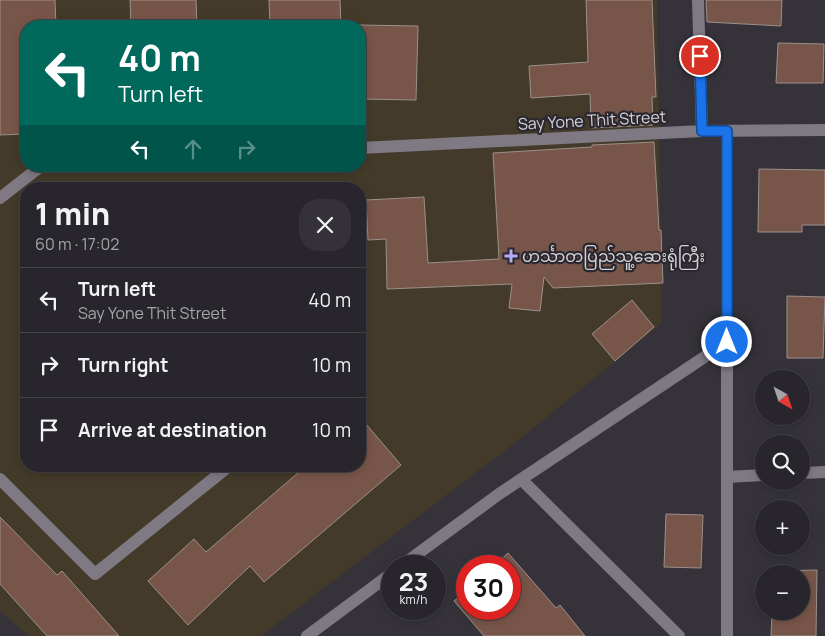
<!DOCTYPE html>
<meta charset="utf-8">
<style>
:root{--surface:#28262c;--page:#343238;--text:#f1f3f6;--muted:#a5a5a9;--line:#444348}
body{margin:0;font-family:Manrope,"Noto Sans Myanmar",sans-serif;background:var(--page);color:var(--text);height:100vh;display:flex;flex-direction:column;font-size:19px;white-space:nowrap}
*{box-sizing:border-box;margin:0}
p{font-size:16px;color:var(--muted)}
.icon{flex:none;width:28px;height:28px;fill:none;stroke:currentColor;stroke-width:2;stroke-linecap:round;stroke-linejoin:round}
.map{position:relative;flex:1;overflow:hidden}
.sheet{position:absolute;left:20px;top:182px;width:346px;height:290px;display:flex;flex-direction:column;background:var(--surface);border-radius:20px;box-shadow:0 2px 8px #0003,0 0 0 1px var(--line)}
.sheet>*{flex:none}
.hud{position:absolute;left:20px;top:20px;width:346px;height:152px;border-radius:20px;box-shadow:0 2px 8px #0003,0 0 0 1px var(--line);background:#00695c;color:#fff;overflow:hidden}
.needle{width:32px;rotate:140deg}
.tools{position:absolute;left:755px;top:370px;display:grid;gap:10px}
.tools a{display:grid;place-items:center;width:55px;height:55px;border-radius:50%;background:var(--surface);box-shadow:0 2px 8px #0003,0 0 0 1px var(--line);font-size:25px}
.speed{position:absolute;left:381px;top:555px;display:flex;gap:10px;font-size:25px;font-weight:700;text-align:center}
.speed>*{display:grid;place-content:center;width:65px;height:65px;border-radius:50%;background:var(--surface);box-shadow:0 2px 8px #0003,0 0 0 1px var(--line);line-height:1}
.speed small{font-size:12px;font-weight:400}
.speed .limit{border:8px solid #d22;background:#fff;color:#111}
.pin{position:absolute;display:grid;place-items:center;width:42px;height:42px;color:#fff;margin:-21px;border:2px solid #fff;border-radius:50%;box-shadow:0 1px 5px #0007}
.me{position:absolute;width:55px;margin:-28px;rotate:0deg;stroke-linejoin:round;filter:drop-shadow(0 0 4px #0008)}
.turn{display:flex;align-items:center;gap:18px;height:105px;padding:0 15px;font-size:22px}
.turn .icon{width:65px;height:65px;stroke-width:2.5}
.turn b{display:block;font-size:35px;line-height:42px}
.lanes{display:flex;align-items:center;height:48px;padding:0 15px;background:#0003;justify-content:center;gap:25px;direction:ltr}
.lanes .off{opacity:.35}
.round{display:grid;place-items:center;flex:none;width:52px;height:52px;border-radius:20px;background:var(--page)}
.summary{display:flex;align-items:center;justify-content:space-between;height:85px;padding:0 15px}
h1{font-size:30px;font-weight:800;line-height:38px}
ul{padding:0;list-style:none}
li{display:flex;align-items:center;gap:15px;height:65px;padding:0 15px;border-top:1px solid var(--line)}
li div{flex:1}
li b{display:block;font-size:19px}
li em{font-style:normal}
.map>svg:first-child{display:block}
.medical{fill:#433a29;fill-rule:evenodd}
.building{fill:#785549;stroke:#9b908c}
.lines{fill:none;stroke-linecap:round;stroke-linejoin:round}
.street{stroke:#7e7983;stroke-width:12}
.route-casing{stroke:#114b97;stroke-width:12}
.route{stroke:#1a73e8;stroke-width:9}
.poi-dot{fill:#b7abf8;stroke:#2b282f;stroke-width:2}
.labels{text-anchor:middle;stroke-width:4.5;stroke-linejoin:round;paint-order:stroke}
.street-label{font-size:16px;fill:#d3d1d6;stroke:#2b282f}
.poi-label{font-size:16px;fill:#d3d1d6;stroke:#2b282f;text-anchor:start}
</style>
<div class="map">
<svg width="825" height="636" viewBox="0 0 825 636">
<rect width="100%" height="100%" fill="#36323a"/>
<path class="medical" d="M0,0H657L662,323L515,443L261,636H29L0,611ZM26,26H360V166H26ZM26,189H360V466H26Z"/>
<path class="building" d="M0,0H55L56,26H26V134L0,135Z
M130,0H196L197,26H131Z
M269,0H340L341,26H270Z
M586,0H652L656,97H652L653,125L591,128L590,94L531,98L529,66L588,62Z
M706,0H782L781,26L707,22Z
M360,25L418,26L416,100L360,99Z
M778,43L824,44L823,83H776Z
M654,142L659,230H661L663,283L553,288L544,277L540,311L509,308L512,284L387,289L386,239L368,240L366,200L424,197L428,263L499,259L493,153L592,147V145Z
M759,169L825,170V225H802V232H758Z
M787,296L825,297L823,358H787Z
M632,300L654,327L615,361L592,334Z
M360,417L401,465L264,582L250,566L188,625L148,581L194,539L206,552L306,466H360Z
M666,514L703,515L701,568L664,567Z
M0,517L57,575L62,571L119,636H47L0,584Z
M508,553L556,608L560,605L585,636H484L454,601L468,589V609H510V566H494Z
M817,570L816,636H771L772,611H801V574H772V571Z"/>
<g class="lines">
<path class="street" d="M698,0L702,131
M727,131V636
M360,148L702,131L825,130
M0,198L41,166
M801,473L825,472
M727,477L764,475
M0,479L95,574L229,466
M521,479L679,636
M401,566L499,494L727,342
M307,636L392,573"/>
</g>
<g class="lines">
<g class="route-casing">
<path id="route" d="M700,56L702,131H727V342"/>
</g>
<use href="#route" class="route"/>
</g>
<path class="poi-dot" d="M508.5 248.5h5v5h5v5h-5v5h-5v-5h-5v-5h5z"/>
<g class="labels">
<g class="street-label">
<text transform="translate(592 120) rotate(-3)" y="6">Say Yone Thit Street</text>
</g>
<g class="poi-label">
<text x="522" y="262">ဟင်္သာတပြည်သူ့ဆေးရုံကြီး</text>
</g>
</g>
</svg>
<div class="tools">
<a><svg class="needle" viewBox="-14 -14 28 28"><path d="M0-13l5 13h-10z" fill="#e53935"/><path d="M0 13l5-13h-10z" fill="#a5a5a9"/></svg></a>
<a><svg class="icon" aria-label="search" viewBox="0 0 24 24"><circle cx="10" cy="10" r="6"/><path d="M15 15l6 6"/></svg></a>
<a>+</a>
<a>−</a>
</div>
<div class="speed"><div>23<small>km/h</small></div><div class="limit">30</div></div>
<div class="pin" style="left:700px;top:56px;background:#d93025"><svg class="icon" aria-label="arrive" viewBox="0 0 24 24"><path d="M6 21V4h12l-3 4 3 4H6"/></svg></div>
<svg class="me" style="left:727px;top:342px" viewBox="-20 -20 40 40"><circle r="17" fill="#1a73e8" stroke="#fff" stroke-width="3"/><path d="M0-11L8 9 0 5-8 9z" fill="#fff"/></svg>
<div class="hud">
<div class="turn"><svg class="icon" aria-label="left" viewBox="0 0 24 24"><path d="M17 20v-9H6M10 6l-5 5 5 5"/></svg><div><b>40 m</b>Turn left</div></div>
<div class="lanes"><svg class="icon" aria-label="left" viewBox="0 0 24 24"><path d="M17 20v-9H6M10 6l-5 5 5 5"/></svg><svg class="icon off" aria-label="ahead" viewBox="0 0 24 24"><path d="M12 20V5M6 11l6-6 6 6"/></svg><svg class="icon off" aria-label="right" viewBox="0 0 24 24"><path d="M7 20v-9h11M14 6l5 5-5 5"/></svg></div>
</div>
<section class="sheet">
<div class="summary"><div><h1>1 min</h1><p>60 m · 17:02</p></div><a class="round"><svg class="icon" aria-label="close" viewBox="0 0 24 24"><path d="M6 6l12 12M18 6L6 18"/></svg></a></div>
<ul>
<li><svg class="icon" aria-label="left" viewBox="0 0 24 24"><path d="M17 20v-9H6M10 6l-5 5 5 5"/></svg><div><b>Turn left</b><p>Say Yone Thit Street</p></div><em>40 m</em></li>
<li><svg class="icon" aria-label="right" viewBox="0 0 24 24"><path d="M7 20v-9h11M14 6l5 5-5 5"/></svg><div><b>Turn right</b></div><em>10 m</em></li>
<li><svg class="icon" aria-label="arrive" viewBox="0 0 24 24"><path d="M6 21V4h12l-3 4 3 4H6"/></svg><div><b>Arrive at destination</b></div><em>10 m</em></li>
</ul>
</section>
</div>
